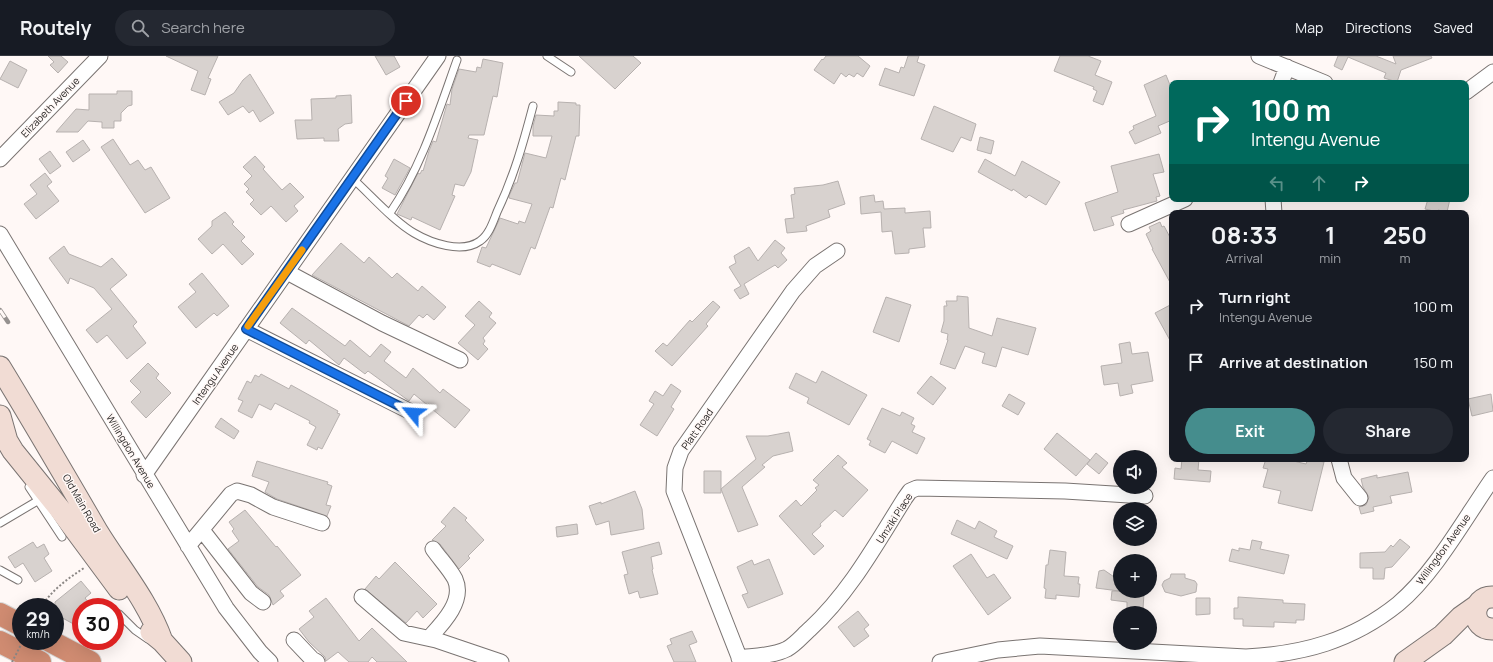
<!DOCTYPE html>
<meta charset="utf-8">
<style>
:root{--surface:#171b24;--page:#242831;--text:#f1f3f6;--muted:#9ea1a6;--line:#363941;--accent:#458d8d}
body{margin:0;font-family:Manrope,sans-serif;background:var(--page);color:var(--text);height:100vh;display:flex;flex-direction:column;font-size:15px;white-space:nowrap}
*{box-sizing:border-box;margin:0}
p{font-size:13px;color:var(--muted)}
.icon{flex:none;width:22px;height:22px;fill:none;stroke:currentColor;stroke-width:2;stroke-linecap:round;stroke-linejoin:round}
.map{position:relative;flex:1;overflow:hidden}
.sheet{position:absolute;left:1169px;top:154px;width:300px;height:252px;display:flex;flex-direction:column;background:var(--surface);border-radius:8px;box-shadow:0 4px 16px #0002}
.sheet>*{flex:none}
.banner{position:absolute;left:1169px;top:24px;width:300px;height:122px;border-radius:8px;box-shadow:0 4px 16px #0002;background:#00695c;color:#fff;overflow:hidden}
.tools{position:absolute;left:1113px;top:394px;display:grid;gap:8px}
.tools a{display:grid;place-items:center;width:44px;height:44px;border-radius:50%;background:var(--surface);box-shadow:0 4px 16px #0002;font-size:20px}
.speed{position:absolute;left:12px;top:542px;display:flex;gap:8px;font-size:20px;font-weight:700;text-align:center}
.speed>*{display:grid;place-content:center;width:52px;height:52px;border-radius:50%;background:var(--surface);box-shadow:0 4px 16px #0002;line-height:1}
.speed small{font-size:10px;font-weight:400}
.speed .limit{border:6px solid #d22;background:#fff;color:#111}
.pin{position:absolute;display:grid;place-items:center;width:34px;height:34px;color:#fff;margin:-17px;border:2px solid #fff;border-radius:50%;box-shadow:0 1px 4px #0007}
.me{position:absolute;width:44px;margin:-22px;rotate:297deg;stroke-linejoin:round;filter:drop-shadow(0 0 3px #0008)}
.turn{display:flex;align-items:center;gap:14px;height:84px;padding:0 16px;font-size:18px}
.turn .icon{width:52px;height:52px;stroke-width:2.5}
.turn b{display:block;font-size:28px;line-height:34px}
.lanes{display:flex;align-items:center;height:38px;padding:0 16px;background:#0003;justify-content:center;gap:20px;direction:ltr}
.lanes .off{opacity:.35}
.eta{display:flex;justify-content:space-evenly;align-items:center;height:68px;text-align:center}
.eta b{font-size:24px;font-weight:700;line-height:28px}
.action{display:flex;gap:8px;margin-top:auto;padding:8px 16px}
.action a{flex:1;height:46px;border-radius:24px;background:var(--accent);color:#fff;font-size:16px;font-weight:700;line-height:46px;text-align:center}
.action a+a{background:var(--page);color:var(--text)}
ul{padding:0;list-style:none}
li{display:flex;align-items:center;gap:12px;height:56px;padding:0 16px}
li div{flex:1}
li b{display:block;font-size:15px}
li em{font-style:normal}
header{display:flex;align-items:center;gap:24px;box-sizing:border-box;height:56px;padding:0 20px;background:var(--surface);border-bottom:1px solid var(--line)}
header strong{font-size:19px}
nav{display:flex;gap:22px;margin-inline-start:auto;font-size:14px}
.search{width:280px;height:36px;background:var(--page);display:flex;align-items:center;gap:10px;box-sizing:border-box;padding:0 14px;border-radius:22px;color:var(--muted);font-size:15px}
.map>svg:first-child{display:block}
.building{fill:#d8d2cf;stroke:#b7b1af}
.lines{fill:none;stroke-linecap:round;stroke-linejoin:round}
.service-casing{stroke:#7a7472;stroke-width:9}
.minor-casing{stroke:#7a7472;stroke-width:17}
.secondary-casing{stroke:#7a7472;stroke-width:23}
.motorway-casing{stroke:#d8d8d7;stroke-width:24}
.path{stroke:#8b8785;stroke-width:2;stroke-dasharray:2 2;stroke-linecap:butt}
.service{stroke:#fff;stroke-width:7}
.minor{stroke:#fff;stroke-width:15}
.secondary{stroke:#f1dcd4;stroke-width:21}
.motorway{stroke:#cf8b71;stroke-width:22}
.rail-casing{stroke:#95918f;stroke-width:4.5}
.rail{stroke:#fff8f6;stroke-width:3;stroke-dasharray:9;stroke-linecap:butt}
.path-bridge{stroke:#8b8785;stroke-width:2;stroke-dasharray:2 2;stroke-linecap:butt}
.route-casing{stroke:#114b97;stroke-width:10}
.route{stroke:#1a73e8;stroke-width:7}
.slow{stroke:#f59e0b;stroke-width:7}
.labels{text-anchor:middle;stroke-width:3;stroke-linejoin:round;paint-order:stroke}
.street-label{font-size:10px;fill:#262423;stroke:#fff8f6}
</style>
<header>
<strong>Routely</strong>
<div class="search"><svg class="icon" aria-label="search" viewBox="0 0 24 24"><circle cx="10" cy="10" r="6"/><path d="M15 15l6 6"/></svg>Search here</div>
<nav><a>Map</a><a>Directions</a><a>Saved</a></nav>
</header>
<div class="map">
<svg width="1493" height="606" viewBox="0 0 1493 606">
<rect width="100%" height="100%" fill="#fff8f6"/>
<path class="building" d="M48,0H61L68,6L58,17L50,9L54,6Z
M166,0H218L208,22L211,23L205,39L191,34L198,15Z
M375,0H394L400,11L386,19Z
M579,0H633L641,7L615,33Z
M826,0H858L870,10L863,21L857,17L854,21L849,18L846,21L841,17L834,28L814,14L822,3L823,4Z
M908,0H919L917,6L925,9L914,40L879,29L885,12L899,17L901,11L904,12Z
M1060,0H1088L1101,5L1095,19L1112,26L1103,49L1093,45L1097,35L1093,33L1094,31L1054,15Z
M1338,0H1376L1396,8L1393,0H1431L1432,2L1401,14L1397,26L1384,22L1386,17L1348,1L1342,14L1334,10Z
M483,3L503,7L497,41L493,40L484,79H469L468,82L478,84L471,116L464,130L455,128L452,139L455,140L440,174L412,161L411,164L397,158L418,117L420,118L422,114L423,115L429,95L433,85L436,86L447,48L450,49L452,33L459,13L476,16L477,11L481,12Z
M10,5L27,14L18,32L0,23Z
M250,18L274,57L260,66L253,54L249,57L243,50L228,59L219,46L234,37L243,24Z
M1166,19L1172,34V64L1158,70L1161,77L1135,88L1129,76L1134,73L1133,70L1156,60L1144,29Z
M117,35H132V49L128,50L121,57V65H114V72H102V66L88,65L78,76H56L76,53L89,54V38H117Z
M351,39L352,67L345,68L338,73L339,85H324V82L297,83L295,64H312L311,43L336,42V40Z
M558,46L576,47V49H580L579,80H576L565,124L561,122L553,152L550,151L535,193L531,191L520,219L492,208L490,211L477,206L482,191L486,192L500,162L518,168L519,165L525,167L532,148L509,142V140L515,127H517L525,97L546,102L552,80H533V70L536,59L554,60V55H558Z
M934,50L976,68L971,85L961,81L953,96L921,83Z
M980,81L994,85L991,98L977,94Z
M113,83L130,109L138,104L145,114L151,111L170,142L145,157L101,91Z
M83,84L90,94L73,106L66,96Z
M50,95L61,110L50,118L39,103Z
M1159,98L1164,116L1153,118L1160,140L1156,141L1157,145L1123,154L1124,157L1111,161L1114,169L1094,175L1085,147L1118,136L1111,110Z
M255,100L265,111L263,113L282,134L290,127L304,141L294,150L298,155L286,166L271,150L261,159L250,148L254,144L246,136L249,133L244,128L252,120L243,111Z
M394,103L410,112L395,139L382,132L388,122L385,120Z
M985,103L1015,120L1022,105L1060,126L1046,149L1029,139L1026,142L1013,133L1012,135L978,116Z
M45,117L52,126L47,130L59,145L36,163L24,148L37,138L30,129Z
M838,125L845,148L828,154L830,161L806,170L807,175L787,177L785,163L794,162L791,139L795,138L794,132L823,129Z
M874,139L875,146L883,145L884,153L905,152V157L930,155L931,172H923L925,191L909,193V197L895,198L892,175L882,176L881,156L861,158L860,141Z
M1428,143H1450L1447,156L1438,154V156L1425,153Z
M225,156L234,166L232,168L245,181L241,185L254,198L242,209L223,188L212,198L198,183L212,170V165Z
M1160,166L1162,171L1164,170L1172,185V230L1152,193H1153L1146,178L1151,175L1149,171Z
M775,184L785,192L781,197L787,204L778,212L775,209L744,228L749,238L740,243L734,234L741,230L729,211L736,207L734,200L749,191L758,205Z
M341,187L364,207L369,201L392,222L397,217L418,235L422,230L446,251L434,264L427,258L423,262L419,259L409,270L312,219Z
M64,190L69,198L101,211L112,202L127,219L110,233L137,266L133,270L146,287L127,303L107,279L97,287L86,274L112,253L94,232L70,222L68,228L49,202Z
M202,217L229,250L217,260L214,257L196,272L178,251L196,236L189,228Z
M957,240L968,241L969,272L992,280L997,262L1036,272L1028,299L1002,291L996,311L982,307L985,297L965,290L955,313L940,308L948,284H947L948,278L941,276L944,265V250H947L946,245H957Z
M886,241L911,249L899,286L873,276Z
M479,245L492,257L489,261L496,267L483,282L485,285L483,288L488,293L478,304L458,287L475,269L465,260Z
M713,245L720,251L706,268L708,270L672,310L655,295L663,287L667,290L690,264L692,266Z
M1172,248V288L1155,257Z
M292,252L345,290L350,284L370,301L381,288L391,296L384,305L406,322L413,312L440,337L443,333L470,354L455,372L414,338L409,345L368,315L365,318L344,302L339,309L309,284L306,288L280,267Z
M1130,286L1132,298L1148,296L1153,325L1131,329L1133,337L1120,340L1118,327L1104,329L1101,310L1122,307L1119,288Z
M148,307L159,318L156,322L171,337L146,362L131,346L141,336L130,325Z
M822,315L867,339L849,369L807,347L809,342L789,332L796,317L816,327Z
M261,318L289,333L291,329L338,355L337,357L340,358L322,393L318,391L317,394L307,389L316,371L309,367L310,365L275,347L271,354L259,348L252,362L238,355L243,345L238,343L247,325L251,327L255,319L259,321Z
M931,320L946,332L933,349L917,337Z
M671,328L681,335L671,351L674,353L657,380L640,369L654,348L649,345L655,335L663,340Z
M1009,338L1025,347L1018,359L1002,350Z
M1491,338L1493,355L1472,360L1468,343Z
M882,352L900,360L902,356L914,362L911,368L915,370L912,376L925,382L917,398L892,385L885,397L869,389L871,385L867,383Z
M221,362L239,375L234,383L215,371Z
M789,376L793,395L773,400L762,409L765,411L742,431L758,469L738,476L721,433L756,403L746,380H768Z
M1057,377L1090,404L1076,420L1044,393Z
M1096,397L1108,407L1099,418L1087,408Z
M838,399L847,407L842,411L868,434L843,461L835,454L820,468L821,470L812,478L824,490L814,499L779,460L796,444L801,450L817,434L815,432L819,429L813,424Z
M1182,403H1199L1198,414L1211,415L1210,426L1174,423L1175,412L1181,413Z
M1266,403H1285L1306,408L1308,403L1324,406L1312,455L1278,447L1281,435L1263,431L1268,413L1263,412Z
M257,405L328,426L327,428L332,430L326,449L331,450L327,460L277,443L265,436L269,426L252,420Z
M704,415H721V437H704Z
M1408,416L1412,436L1390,440L1392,447L1373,451L1374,455L1361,458L1359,451L1366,449L1369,441L1363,431L1361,423L1377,419V422Z
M635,435L642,453L644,473L611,479L609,465L596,469L589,450L601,446V448Z
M454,451L467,462L465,464L484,484L468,500L470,502L459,513L440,488L432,484L446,470L441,466Z
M245,454L276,491L277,490L301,519L280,535L284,540L273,549L269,539L258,531L228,493L239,485L232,475L234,473L229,466Z
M957,464L975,473L979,465L997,475L994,481L1013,490L1007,503L951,478Z
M577,468L578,478L557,481L556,471Z
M1400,483L1410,491L1392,511L1385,512L1384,523H1373V512H1360V497L1385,496L1391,489L1393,491Z
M1252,484L1262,486L1260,493L1289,499L1284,518L1229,505L1232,493L1239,495V492L1250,494Z
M33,486L37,492L44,488L49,498L44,502L52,515L35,526L23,507L15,512L8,501Z
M659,486L662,498L651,501L653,513L652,514L658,538L640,542L638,535L629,538L624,519L628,518L622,496Z
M1050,494L1066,496L1064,520L1079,521L1078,528H1080L1079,541L1056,539V543L1045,542L1046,533L1044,532L1046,509H1048Z
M971,498L987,522L994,518L1011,542L988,559L953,510Z
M769,503L783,538L748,552L742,539L748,537L737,511L752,504L754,509Z
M395,506L437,548L423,562L417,555L406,567L365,533L376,520L379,523Z
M1104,514L1120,525V535L1144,537L1143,553H1127V546L1111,544L1112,535H1119L1096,532L1099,515Z
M1171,518H1185V522L1195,525L1197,528L1196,536L1181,540L1165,536L1162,529L1164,525L1170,522Z
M81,525L91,537L85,542L89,547L84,551H81V572L55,558V546Z
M1238,541L1283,544V547L1305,548L1304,564H1296V567L1274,566V571L1243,570V563H1234V552H1238Z
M326,542L359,585L372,572L407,606H377L372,601L368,606H349L338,596L326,605L325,601L309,586L299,573L314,561L309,555Z
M1196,542H1210V558L1196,559Z
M858,555L869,569L864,573L869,580L854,591L838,571Z
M692,575L697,586L689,589L696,606H674L667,590L672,588L670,583Z"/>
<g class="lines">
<g class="service-casing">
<path id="service" d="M547,0L571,16
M352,122C370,138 393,165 414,177C431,187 462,198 480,185C489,179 493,166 497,156C514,120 523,88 533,50
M390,157C422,110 438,57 457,4
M29,431L62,481
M0,467L39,444
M0,514L18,524
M119,558L135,574L148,583"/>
</g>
<g class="minor-casing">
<path id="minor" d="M1259,0L1325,27
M1281,27L1287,11
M1466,36L1493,16
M0,103L100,0
M1273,143L1274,157
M1129,168L1185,143
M0,178L226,552L260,596L270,606
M287,216L382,267L460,304
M246,273L413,357
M1339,403L1344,422L1360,442
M144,419L438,0
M202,474L251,537L263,546
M188,490L231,438L237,435L251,439L273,451L322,467
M362,541L404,577L436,584L501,606
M429,582C442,568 465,545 455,523C449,512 440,503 433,493
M294,584L312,603L317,606
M739,602C755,600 773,600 787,593C796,588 803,579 810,573C850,536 876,488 905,442L910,435L917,432L1065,435L1145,440
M741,606L674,435L675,412L681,395L793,235L815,210L837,195
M940,606L998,594L1040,590L1246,601C1303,598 1352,585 1398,548C1435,517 1465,462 1493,422"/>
</g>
<g class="secondary-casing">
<path id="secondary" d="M0,311C33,365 65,420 97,475C119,511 148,545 162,585
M0,360L7,385L13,395L59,452L119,533
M1493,541C1470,540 1470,574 1493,573
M151,576L162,585L181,606
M1405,606L1443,579L1461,561L1478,549"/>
</g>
<g class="motorway-casing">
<path id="motorway" d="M0,558L21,569
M50,585L90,606
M0,586L40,606"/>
</g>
<path class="path" d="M41,551C52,534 67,523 84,512"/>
<use href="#service" class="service"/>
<use href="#minor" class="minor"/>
<use href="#secondary" class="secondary"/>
<use href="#motorway" class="motorway"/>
<g class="rail-casing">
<path id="rail" d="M0,254L8,266"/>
</g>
<use href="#rail" class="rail"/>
<path class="path-bridge" d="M12,606L23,585"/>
</g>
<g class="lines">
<g class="route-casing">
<path id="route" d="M406,45L246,273L413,357"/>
</g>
<use href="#route" class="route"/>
<path class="slow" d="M248,270L302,194"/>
</g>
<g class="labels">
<g class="street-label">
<text transform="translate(50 51) rotate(-46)" y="4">Elizabeth Avenue</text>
<text transform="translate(215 318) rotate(-55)" y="4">Intengu Avenue</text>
<text transform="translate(697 373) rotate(-55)" y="4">Platt Road</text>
<text transform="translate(131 395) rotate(59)" y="4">Willingdon Avenue</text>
<text transform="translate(82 447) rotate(60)" y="4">Old Main Road</text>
<text transform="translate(894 462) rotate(-57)" y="4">Umziki Place</text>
<text transform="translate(1443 493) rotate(-54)" y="4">Willingdon Avenue</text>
</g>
</g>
</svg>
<div class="tools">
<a><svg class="icon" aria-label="sound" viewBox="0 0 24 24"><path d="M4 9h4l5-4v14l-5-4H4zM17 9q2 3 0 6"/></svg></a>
<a><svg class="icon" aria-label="layers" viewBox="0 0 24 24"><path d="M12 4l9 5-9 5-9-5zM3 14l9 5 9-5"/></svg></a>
<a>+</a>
<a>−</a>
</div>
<div class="speed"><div>29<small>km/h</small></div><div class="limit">30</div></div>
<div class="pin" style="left:406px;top:45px;background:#d93025"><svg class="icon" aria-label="arrive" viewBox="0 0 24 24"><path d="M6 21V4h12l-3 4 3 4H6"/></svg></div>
<svg class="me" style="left:413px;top:357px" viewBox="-20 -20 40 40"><path d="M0-17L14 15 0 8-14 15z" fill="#1a73e8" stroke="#fff" stroke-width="4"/></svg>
<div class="banner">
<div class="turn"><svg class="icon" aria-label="right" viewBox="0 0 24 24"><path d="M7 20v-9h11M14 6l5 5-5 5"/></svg><div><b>100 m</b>Intengu Avenue</div></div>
<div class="lanes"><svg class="icon off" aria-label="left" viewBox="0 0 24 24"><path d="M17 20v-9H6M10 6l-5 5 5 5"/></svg><svg class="icon off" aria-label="ahead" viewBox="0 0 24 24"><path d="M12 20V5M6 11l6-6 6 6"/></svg><svg class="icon" aria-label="right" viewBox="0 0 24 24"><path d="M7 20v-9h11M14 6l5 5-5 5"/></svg></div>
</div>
<section class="sheet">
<div class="eta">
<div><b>08:33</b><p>Arrival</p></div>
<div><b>1</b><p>min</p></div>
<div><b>250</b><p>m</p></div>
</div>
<ul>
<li><svg class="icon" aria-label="right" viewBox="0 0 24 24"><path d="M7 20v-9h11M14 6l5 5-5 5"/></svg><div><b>Turn right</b><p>Intengu Avenue</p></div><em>100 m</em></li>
<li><svg class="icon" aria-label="arrive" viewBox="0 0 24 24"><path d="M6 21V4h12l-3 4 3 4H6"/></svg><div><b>Arrive at destination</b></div><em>150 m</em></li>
</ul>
<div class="action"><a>Exit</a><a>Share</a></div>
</section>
</div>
